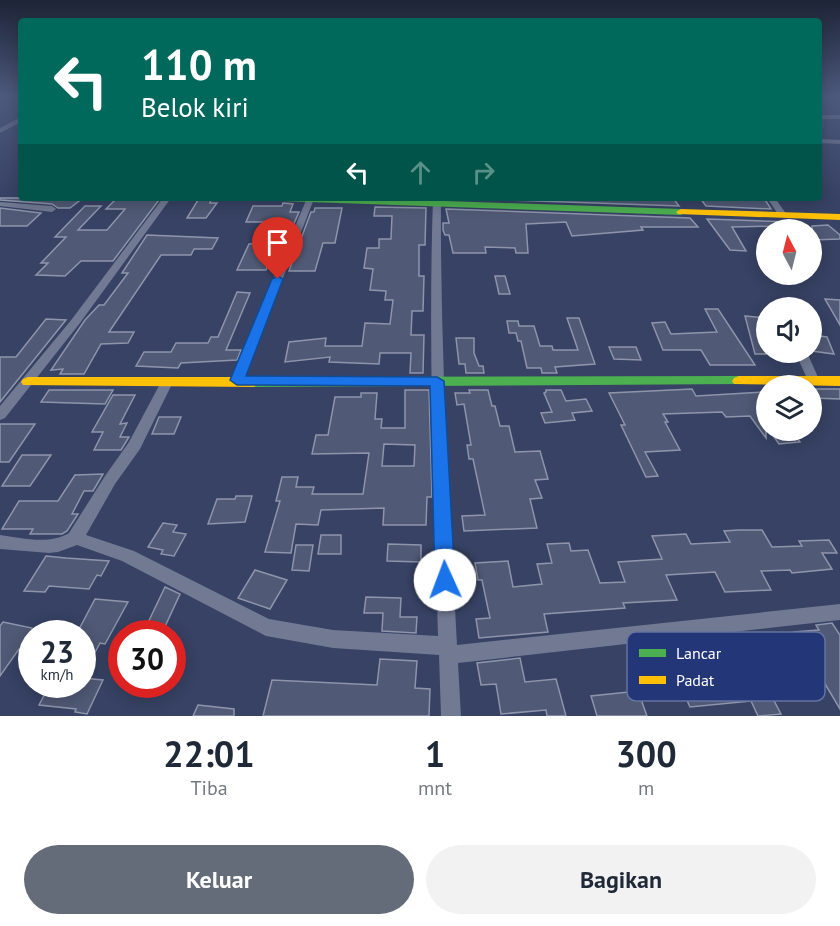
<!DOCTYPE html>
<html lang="id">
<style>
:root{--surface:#fff;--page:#f2f2f3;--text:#1f2937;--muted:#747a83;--accent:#646c79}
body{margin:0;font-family:"PT Sans",sans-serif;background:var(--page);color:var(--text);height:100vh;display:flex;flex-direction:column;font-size:22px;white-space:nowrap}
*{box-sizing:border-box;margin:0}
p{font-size:20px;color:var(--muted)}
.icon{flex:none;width:33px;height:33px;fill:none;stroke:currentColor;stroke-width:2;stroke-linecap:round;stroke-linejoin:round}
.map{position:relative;height:716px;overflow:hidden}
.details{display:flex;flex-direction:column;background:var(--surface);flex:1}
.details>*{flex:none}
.banner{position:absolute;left:18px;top:18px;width:804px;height:183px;border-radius:6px;box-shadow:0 3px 15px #0003;background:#00695c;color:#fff;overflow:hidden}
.needle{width:39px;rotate:353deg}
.tools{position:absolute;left:756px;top:219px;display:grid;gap:12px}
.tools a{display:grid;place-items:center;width:66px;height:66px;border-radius:50%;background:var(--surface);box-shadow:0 3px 15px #0003;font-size:30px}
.speed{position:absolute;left:18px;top:620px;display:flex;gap:12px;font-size:30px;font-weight:700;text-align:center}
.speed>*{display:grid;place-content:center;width:78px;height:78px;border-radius:50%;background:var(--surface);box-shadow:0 3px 15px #0003;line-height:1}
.speed small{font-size:15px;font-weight:400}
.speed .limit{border:9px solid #d22;background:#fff;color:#111}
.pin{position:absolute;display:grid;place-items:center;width:51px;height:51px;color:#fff;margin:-62px -26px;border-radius:50% 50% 50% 0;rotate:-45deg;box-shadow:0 0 6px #0007}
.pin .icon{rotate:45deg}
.me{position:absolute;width:66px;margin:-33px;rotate:358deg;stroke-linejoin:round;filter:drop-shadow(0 0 4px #0008)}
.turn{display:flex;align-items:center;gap:21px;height:126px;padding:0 24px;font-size:27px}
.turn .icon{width:78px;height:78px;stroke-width:2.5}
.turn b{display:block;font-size:42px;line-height:51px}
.lanes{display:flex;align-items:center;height:57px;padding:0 24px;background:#0003;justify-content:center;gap:30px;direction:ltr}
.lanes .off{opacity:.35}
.eta{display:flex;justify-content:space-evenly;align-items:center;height:102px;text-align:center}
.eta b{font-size:36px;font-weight:700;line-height:42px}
.action{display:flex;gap:12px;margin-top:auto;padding:12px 24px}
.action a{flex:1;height:69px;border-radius:36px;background:var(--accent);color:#fff;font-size:24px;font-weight:700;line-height:69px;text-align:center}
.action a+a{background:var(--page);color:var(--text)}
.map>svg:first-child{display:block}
.building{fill:#505975;stroke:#8e95ab;stroke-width:1.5;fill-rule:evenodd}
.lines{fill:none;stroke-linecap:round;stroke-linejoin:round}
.street{fill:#717993;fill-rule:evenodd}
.fast{fill:#4caf50;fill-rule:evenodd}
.slow{fill:#ffc107;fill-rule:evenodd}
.route{fill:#1a73e8;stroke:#114b97;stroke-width:1.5}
.key{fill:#233778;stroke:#6573a0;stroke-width:1.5}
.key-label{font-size:16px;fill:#fff}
</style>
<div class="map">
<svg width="840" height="716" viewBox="0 0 840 716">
<rect width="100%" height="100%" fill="#374264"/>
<path class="building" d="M0,198H83L70,208H58L52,204L0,200Z
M117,198L159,200L113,261H81L65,276L36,275L48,263H41L66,237H55L85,206H101L78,230H107L125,209H106Z
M450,198H673L679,206Z
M700,198H764L771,209L706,206Z
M198,200H211L210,203H217L206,218H187Z
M283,203L293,204L290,212H299L278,260H270L266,270H237L249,244L266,243L274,222H246L253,206H282Z
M375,207L426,208L425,245H419V276H424L423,311H412L411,335H424L423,373H410L411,353H380L379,364L329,362L330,357L285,362L289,342L326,338L325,346H362L365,323L390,324L393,300H385L386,291L370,290L373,269L364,268L367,248H379V239H391L392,216H374Z
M0,208L41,213L27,226H0Z
M315,208H342L335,243H323L315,271H289L311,212H314Z
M446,209L690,218L698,227H641L643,230L572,236L566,222L526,224L528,253H516L515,248L485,247L486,253H453L449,235H445L443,230V223H449Z
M707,219L793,222L802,230H786L782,226L732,227L746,251L730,250Z
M828,225L840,235V239L812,240V226Z
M147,235L218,238L212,249H194L191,255H161L109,332H134L128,343L101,344L84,374H60L63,369L51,370L85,320L99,305H104L128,273H122Z
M495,276H505L510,294H499Z
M237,292L250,293L226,350H241L237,360L181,363L178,368L136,366L144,352H171L176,343H208L211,337H218Z
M825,299L840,300V325Z
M705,309H718L755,365H710L701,350H663L652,323L665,322L671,334L717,332Z
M745,316L766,318V354H755Z
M567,318H579L595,364L555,367L557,373H542L541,368H527L521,341H518L516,333H509L507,321H518L519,326H534L540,346H552L553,350H578Z
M46,319L66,320L0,402V357H16Z
M812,335L827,337L834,354L812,351Z
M456,338H474V353L479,366H483L484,373H466L465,364H459Z
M609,347H636L641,360L614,359Z
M692,389L696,396L766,392V438L750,416L726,417L722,412L663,414L668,422H665L680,450L645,452L658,476L646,477L621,425H625L609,393Z
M812,389H840V399L812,398Z
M49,390H113L105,404L41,402Z
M405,390H429L432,497H427L426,525H383L384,508L321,510L318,525L296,524L291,553L265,552L280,501H276L282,477H298L296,487H314L312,494H363L369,453L312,454L316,435H328L335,397H361V393H377L375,419H382L381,428H405ZM384,444L415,445L414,466H382Z
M469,390H488L492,406H495L500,426H509L515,452L540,451L548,479L535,480L542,498L530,499L537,528L464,531L462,516L485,515L473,459H469L467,445H471L464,404L457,405L455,393H470Z
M546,390H561L566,401L586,399L592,411L572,413L575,420L545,423L541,413L552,412L544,393L546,392Z
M113,395H135L120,424L127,423L120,437H129L121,450H94L103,432H92Z
M159,417H181L174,434H152Z
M0,424H35L9,462H0Z
M769,430H791L800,442L779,444Z
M22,455H51L30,486H2Z
M103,474L93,491H84L72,514H78L67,531L62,534H30L33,529H2L19,501H58L75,475Z
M236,496H252L245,522L208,524L217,499H235Z
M163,523L177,525L173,532L186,534L174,556L161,554L163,550L148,547Z
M739,530H762L772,547L802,546L799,541L829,540L837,553H822L832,569L792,573L790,570L761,571L771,590L725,592L715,572L666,575L677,600L623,603L625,608L544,614L548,632L479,638L476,619L490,618L482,580H478L475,563L508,561L513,587L542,584L537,564L552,563L547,544L569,543L571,551L588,550L600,583L625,582L618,562L662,559L652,536L686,534L691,544L730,542L724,531Z
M321,535H341V554H318Z
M388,544L421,545V562L387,561Z
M296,545H313L309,571L292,570Z
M46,556L66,558L109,561L101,576L97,575L89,589L49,586L45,592L24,591Z
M255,570L287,580L270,609L238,598Z
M165,587L180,594L162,633H143Z
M366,597L401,598L400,617H417L416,633L382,631L383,613H364Z
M95,599L128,602L105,644L100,643L82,677V633H77Z
M3,622L32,628V646L28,651L19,649L0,676V626Z
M832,623L840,635V709L794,632L819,630L816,625Z
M739,634L781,714L758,716L751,701L690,707L681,687L654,690L638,650L658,648L660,654L681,652L683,656L698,655L700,659L729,656L719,636Z
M520,658L525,682L556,679L566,716H547L546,710L501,714L496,684L481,685L477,663Z
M380,659L417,661L415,688L430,689L429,716H263L272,680L377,685Z
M82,678L103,680L87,714L75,712L76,709L39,705L50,684L82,687Z
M638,691L647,716H597L591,696Z
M198,705L234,709V716H193Z"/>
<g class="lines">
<path class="street" d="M819,115H840V119H819Z
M21,117V122L0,133V128Z
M819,139L840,140V144L819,143Z
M163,198H171L80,323L5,418L0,420V406L72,319Z
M307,198L314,199L243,380L241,383H233L231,380Z
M433,198H441C440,347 449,496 457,645L840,604V620L458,663L461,716H441L439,655L333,648L266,636L122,561L77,545L58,552L49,553L0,549V535C22,538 49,545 69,533L105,476L129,442L161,382L167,378L173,382L140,449L115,484L86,535L134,551L269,619L333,630L438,636C434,490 428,344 433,198Z
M767,198H775L787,215L786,217H780Z
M0,202L52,206L56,209L52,212L0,206Z
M795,352H807L820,382L818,385H810Z"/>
<path class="fast" d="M276,198H360L681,209L686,212L681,215L281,201Z
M739,376L744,378L746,381L744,384L254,387L247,382L254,377Z"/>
<path class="slow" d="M681,209L840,214V220L678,214L676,212Z
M739,376H840V386L734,384L732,381L734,378Z
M28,377H254L261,382L254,387L23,385L21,382L23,379Z"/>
</g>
<linearGradient id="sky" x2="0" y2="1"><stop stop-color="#1e2437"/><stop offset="0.49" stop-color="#4d5a7d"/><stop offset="1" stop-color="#4d5a7d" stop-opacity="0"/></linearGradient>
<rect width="840" height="197" fill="url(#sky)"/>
<path class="route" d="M278,276L283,279L246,376L437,377L444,381L455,580L452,586L445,588L438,586L435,580L430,386L237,385L230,380L272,279Z"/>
<rect x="627" y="632" width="198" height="69" rx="9" class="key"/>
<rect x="639" y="649" width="27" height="8" fill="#4caf50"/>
<rect x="639" y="676" width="27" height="8" fill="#ffc107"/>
<g class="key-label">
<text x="676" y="659">Lancar</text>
<text x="676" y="686">Padat</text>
</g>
</svg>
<div class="tools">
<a><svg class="needle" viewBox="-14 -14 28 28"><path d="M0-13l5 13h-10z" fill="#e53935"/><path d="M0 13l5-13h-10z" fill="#747a83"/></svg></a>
<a><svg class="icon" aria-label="sound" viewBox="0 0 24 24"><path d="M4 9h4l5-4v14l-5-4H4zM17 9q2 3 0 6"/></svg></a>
<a><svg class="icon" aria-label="layers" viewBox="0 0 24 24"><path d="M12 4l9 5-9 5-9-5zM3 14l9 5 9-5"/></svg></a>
</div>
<div class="speed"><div>23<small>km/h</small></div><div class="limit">30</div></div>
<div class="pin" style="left:278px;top:279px;background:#d93025"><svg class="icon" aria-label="arrive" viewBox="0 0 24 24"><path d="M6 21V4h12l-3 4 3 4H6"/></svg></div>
<svg class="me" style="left:445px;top:580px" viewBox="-20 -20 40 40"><circle r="19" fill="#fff"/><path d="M0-13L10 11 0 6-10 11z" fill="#1a73e8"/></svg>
<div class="banner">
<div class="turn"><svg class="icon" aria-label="left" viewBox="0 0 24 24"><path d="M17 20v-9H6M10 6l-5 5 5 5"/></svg><div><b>110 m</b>Belok kiri</div></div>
<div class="lanes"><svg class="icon" aria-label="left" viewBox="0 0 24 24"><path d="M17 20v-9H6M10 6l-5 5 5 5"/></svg><svg class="icon off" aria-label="ahead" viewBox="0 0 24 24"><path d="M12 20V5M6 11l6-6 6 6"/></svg><svg class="icon off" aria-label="right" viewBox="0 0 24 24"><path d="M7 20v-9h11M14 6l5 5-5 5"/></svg></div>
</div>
</div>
<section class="details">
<div class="eta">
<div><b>22:01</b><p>Tiba</p></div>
<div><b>1</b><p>mnt</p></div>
<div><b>300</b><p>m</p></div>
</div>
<div class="action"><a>Keluar</a><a>Bagikan</a></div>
</section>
